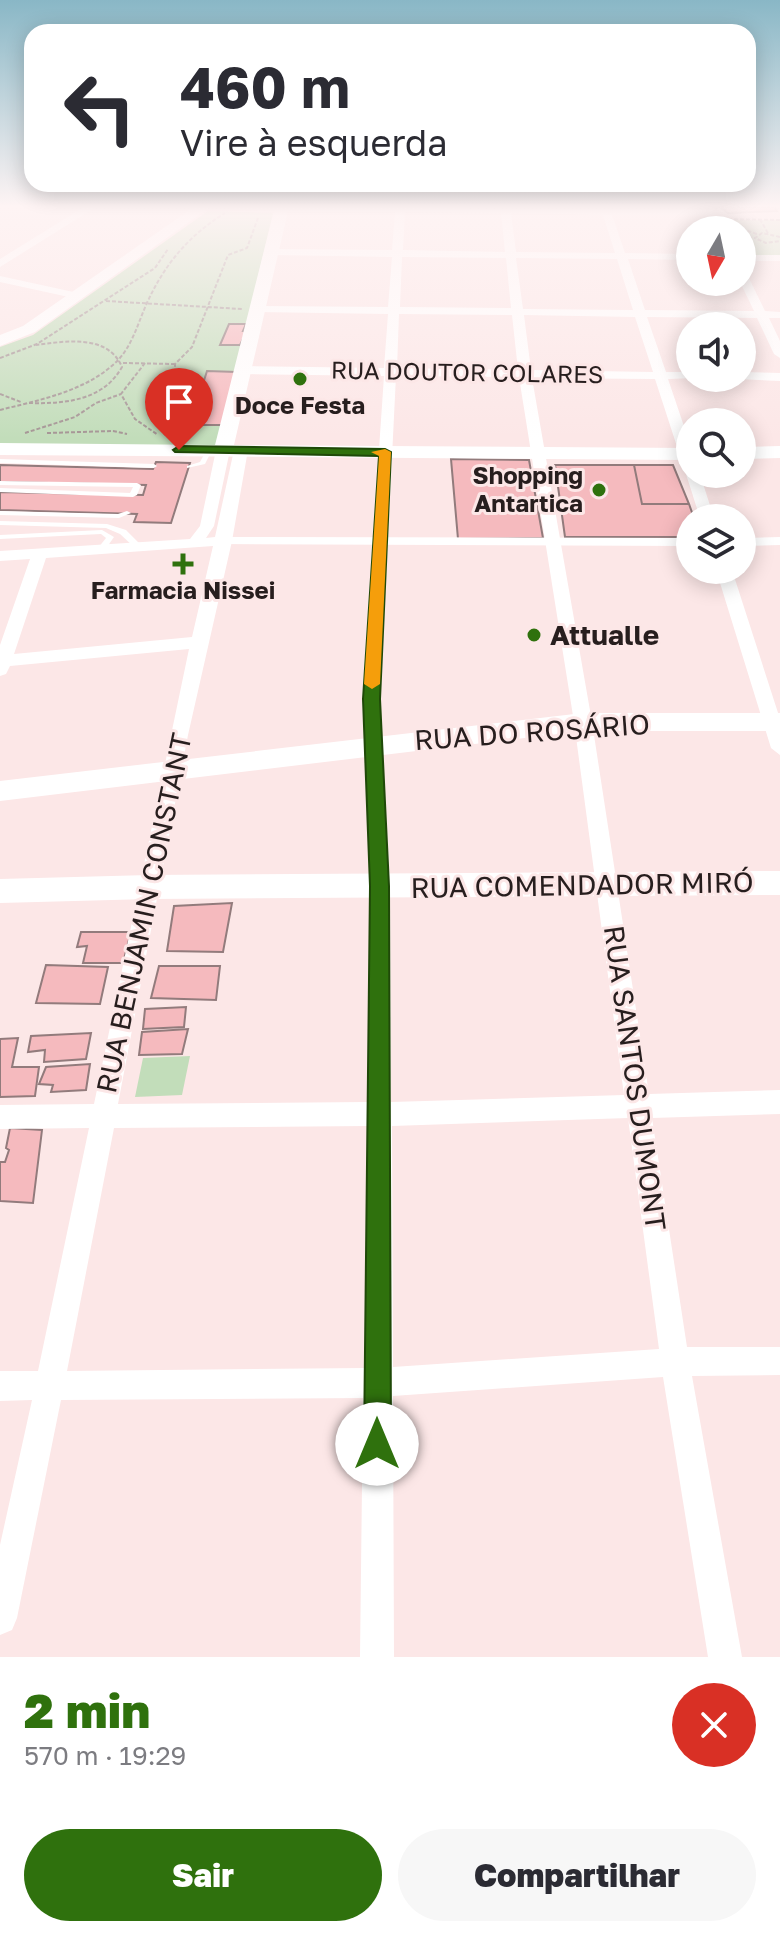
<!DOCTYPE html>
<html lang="pt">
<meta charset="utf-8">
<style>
:root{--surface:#fff;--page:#f7f7f7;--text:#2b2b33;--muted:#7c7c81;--accent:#2f710d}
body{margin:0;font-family:"Golos Text",sans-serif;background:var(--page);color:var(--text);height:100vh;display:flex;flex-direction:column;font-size:30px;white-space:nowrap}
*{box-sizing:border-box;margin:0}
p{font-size:26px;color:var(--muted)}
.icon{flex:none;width:44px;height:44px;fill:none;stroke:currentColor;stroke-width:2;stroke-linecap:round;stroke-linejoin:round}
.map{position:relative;height:1657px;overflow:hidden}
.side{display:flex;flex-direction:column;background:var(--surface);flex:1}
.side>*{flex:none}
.banner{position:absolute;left:24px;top:24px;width:732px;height:168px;border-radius:24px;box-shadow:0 4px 20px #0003;background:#fff;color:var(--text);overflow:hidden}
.needle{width:52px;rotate:189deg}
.buttons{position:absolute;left:676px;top:216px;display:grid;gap:16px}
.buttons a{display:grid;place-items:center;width:80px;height:80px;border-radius:50%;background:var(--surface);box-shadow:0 4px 20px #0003;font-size:40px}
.pin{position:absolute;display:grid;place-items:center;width:68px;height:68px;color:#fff;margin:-82px -34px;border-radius:50% 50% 50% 0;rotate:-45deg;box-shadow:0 0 8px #0007}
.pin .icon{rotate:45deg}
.me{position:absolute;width:88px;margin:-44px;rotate:0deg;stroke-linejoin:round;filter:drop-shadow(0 0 6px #0008)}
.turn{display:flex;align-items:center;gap:28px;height:168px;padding:0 24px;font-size:36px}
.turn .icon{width:104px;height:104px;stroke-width:2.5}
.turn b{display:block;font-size:56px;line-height:68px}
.round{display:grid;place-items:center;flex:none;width:84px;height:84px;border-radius:42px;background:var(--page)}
.head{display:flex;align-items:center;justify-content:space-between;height:136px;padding:0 24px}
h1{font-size:48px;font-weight:800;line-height:60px;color:var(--accent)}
.cta{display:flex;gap:16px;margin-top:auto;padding:16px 24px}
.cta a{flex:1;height:92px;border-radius:48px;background:var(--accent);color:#fff;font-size:32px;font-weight:800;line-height:92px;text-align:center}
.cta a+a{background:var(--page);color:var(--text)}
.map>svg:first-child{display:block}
.green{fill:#c2ddba}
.building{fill:#f5babe;stroke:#927b7c;stroke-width:2}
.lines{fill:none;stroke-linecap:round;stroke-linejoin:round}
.path{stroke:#a59595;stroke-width:2;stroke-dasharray:4 2;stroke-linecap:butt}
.service{fill:#fff;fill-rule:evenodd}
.pedestrian{fill:#fff;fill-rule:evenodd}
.minor{fill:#fff;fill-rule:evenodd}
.secondary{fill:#fff;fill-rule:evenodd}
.route{fill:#2f710d;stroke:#1f4908;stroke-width:2}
.slow{fill:#f59e0b}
.poi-dot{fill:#2f710d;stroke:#fce7e7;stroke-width:3}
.labels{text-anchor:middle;stroke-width:6;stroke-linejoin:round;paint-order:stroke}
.far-street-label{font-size:24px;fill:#271e1e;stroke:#fce7e7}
.far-poi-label{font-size:24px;font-weight:bold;fill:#271e1e;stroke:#fce7e7}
.poi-label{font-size:28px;font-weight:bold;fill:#271e1e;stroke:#fce7e7;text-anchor:start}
.street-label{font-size:28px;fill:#271e1e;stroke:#fce7e7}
</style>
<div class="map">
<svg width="780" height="1657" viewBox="0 0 780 1657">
<rect width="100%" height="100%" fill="#fce7e7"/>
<path class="green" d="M208,211L273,213L218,446L0,444V347L33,335Z
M717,220H780V257H742V230H723Z
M190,1056L182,1095L135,1097L143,1058Z"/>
<path class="building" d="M720,207H775L777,211L728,213Z
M229,324H246L243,331H247L240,345H220Z
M207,371L237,372L222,425H190Z
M451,459L529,460L543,538L458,539Z
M156,462L190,463L171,523L134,522L137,514L0,510V492L143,495L146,485L0,482V465L153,469Z
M555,465H634L642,504H689L694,518H690V537H565Z
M634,465H673L689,504H642Z
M232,903L223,952L167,951L174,906Z
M81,932H131L123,963H83L87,946L77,947Z
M46,965L108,967L100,1004L36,1003Z
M159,966H220L216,1000L151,998Z
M186,1007L184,1027L143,1029L145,1009Z
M188,1029L182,1054L139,1055L142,1032Z
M91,1033L86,1059L44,1062L45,1050L28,1052L31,1036Z
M18,1038L12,1067H39L35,1096L0,1097V1039Z
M90,1064L86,1090L51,1092L53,1085L39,1084L46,1067Z
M10,1128L42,1130L33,1203L0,1201V1162H5L9,1150L6,1148Z"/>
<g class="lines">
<path class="path" d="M722,219L780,220
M760,219L768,233
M719,221L757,234
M742,237L755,238
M780,237L762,233L755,238L766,243L780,241
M106,301L242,309
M0,358L37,344L155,268L168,249
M123,363L175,364
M145,363L121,394L135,419L158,435
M0,394L21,402
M29,403C64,404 103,401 122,367C108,334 66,341 36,345
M0,410C39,400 83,392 114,364C131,349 137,326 146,305C164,265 188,236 225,213
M25,433L75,417L96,403L121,394
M47,433L113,431L127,434
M164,435L183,417L175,398V364L192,347L228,255L247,248L258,218"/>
<path class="service" d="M207,449L212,450L205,464L187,468V466L200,462Z
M0,459L154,464L157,466L154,468L0,463Z
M0,481L137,483L141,485L137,495L133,497L0,492V488L130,493L133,487L0,485Z
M0,511L118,514L127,511L131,513L119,518L0,515Z
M0,521L107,524L126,530L141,545L137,547H134L120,534L106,528L0,525Z
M102,530L114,537L105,550H102L98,548L106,538L101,534L0,539V535Z"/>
<path class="pedestrian" d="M224,537L690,538V546L220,544L218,541Z
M780,537V545L742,546V538Z"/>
<path class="minor" d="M84,207H96L0,267V259Z
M229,207L712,210L715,215H612L625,253L690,254V260L628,259L645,310L754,311L740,282L742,271L747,274L765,311L780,312V318H769L780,341V358L774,354L757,318L647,317L666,372H690V378H695L668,379L690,444V469L683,465L655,379L532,378L592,722L649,1094L780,1090V1114L652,1118L687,1347H780V1375L692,1376L742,1657H708L663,1377L393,1396L394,1657H360L363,1398L61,1400L17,1618L12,1630L0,1635V1545L32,1400L0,1401V1371H38L89,1128L0,1129V1105L94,1104L189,649L10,666L6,674L0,676V645L30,559L0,561V551L190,539L200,526L216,450L223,446L230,450L214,526L206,538L215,537L234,450L241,446L248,450L232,541L188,735L118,1104L367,1102L370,886L362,699L384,376L244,374L238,370L244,366L384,368L388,314L258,312L252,309L258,306L388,307L392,257L271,255L266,252L271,249L392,250L395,212L234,210ZM405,212L501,213L505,252L403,250ZM511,213L603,215L615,253L516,252ZM402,257L506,258L511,308L400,307ZM516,258L617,259L633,310L523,309ZM399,314L512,315L518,370L397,368ZM524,315L635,317L653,372L531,370ZM396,376L519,377L574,722L624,1095L391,1102L390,886L380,699ZM213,546L192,637L14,654L46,558ZM628,1118L659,1349L393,1367L392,1126ZM367,1126L364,1368L67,1371L114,1128Z
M742,255H780V261H742Z
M0,276L78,293L84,296L78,299L0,282Z
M742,372L780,373V381L738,379L742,378Z
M690,471V474H700L714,518H700L686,474Z
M716,570H732L780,719V755L771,748Z"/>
<path class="secondary" d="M194,207H210L35,332L0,346V335L23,326Z
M275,207H289L234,445L690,448V460L0,455V443L215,445Z
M780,446V458L742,459V447Z
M583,713H780V731H583L0,801V781Z
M780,871V895L149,899L0,903V879L149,875Z"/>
</g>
<linearGradient id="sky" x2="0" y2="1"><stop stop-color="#89b7c6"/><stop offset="0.47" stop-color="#fef4f4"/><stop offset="1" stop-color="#fef4f4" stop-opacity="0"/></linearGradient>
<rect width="780" height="439" fill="url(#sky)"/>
<path class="route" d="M179,446L385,449L391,452L380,699L389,886L391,1444L387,1453L377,1457L368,1453L364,1444L370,886L363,699L379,456L175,452L173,450Z"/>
<path class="slow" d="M385,449L391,452L380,684L372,689L364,684L379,456L371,452Z"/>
<g class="poi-dot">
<circle cx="300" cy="379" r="8"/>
<circle cx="599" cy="490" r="8"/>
<path d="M179 552h8v8h8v8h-8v8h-8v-8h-8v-8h8z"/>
<circle cx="534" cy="635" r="8"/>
</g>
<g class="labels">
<g class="far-street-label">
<text transform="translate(467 373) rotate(1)" y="8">RUA DOUTOR COLARES</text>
</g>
<g class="far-poi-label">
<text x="300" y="414">Doce Festa</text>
<text x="583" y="484" text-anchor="end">Shopping<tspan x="583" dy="28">Antartica</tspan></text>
<text x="183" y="599">Farmacia Nissei</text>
</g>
<g class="poi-label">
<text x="550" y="645">Attualle</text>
</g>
<g class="street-label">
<text transform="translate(532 732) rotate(-4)" y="10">RUA DO ROSÁRIO</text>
<text transform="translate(582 885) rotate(-1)" y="10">RUA COMENDADOR MIRÓ</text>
<text transform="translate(144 913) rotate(-78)" y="10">RUA BENJAMIN CONSTANT</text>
<text transform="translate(635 1078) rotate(82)" y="10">RUA SANTOS DUMONT</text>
</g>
</g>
</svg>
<div class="buttons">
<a><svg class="needle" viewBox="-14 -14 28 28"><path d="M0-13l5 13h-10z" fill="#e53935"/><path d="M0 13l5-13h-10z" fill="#7c7c81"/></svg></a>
<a><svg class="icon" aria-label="sound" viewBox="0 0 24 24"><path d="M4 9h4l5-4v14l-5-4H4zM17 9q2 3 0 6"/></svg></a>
<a><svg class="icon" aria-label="search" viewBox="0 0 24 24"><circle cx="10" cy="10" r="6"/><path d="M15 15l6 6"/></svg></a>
<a><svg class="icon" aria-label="layers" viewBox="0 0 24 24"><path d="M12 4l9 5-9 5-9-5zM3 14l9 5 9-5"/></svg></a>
</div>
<div class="pin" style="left:179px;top:450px;background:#d93025"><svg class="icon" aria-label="arrive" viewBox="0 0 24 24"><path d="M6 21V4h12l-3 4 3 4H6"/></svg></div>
<svg class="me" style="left:377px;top:1444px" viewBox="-20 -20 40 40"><circle r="19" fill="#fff"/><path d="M0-13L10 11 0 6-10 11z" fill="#2f710d"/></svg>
<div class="banner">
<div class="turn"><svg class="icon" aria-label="left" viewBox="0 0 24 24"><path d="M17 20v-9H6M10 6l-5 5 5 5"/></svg><div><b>460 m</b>Vire à esquerda</div></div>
</div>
</div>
<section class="side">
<div class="head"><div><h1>2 min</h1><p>570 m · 19:29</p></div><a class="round" style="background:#d93025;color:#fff"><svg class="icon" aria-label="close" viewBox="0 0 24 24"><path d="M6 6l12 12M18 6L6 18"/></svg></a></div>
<div class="cta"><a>Sair</a><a>Compartilhar</a></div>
</section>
